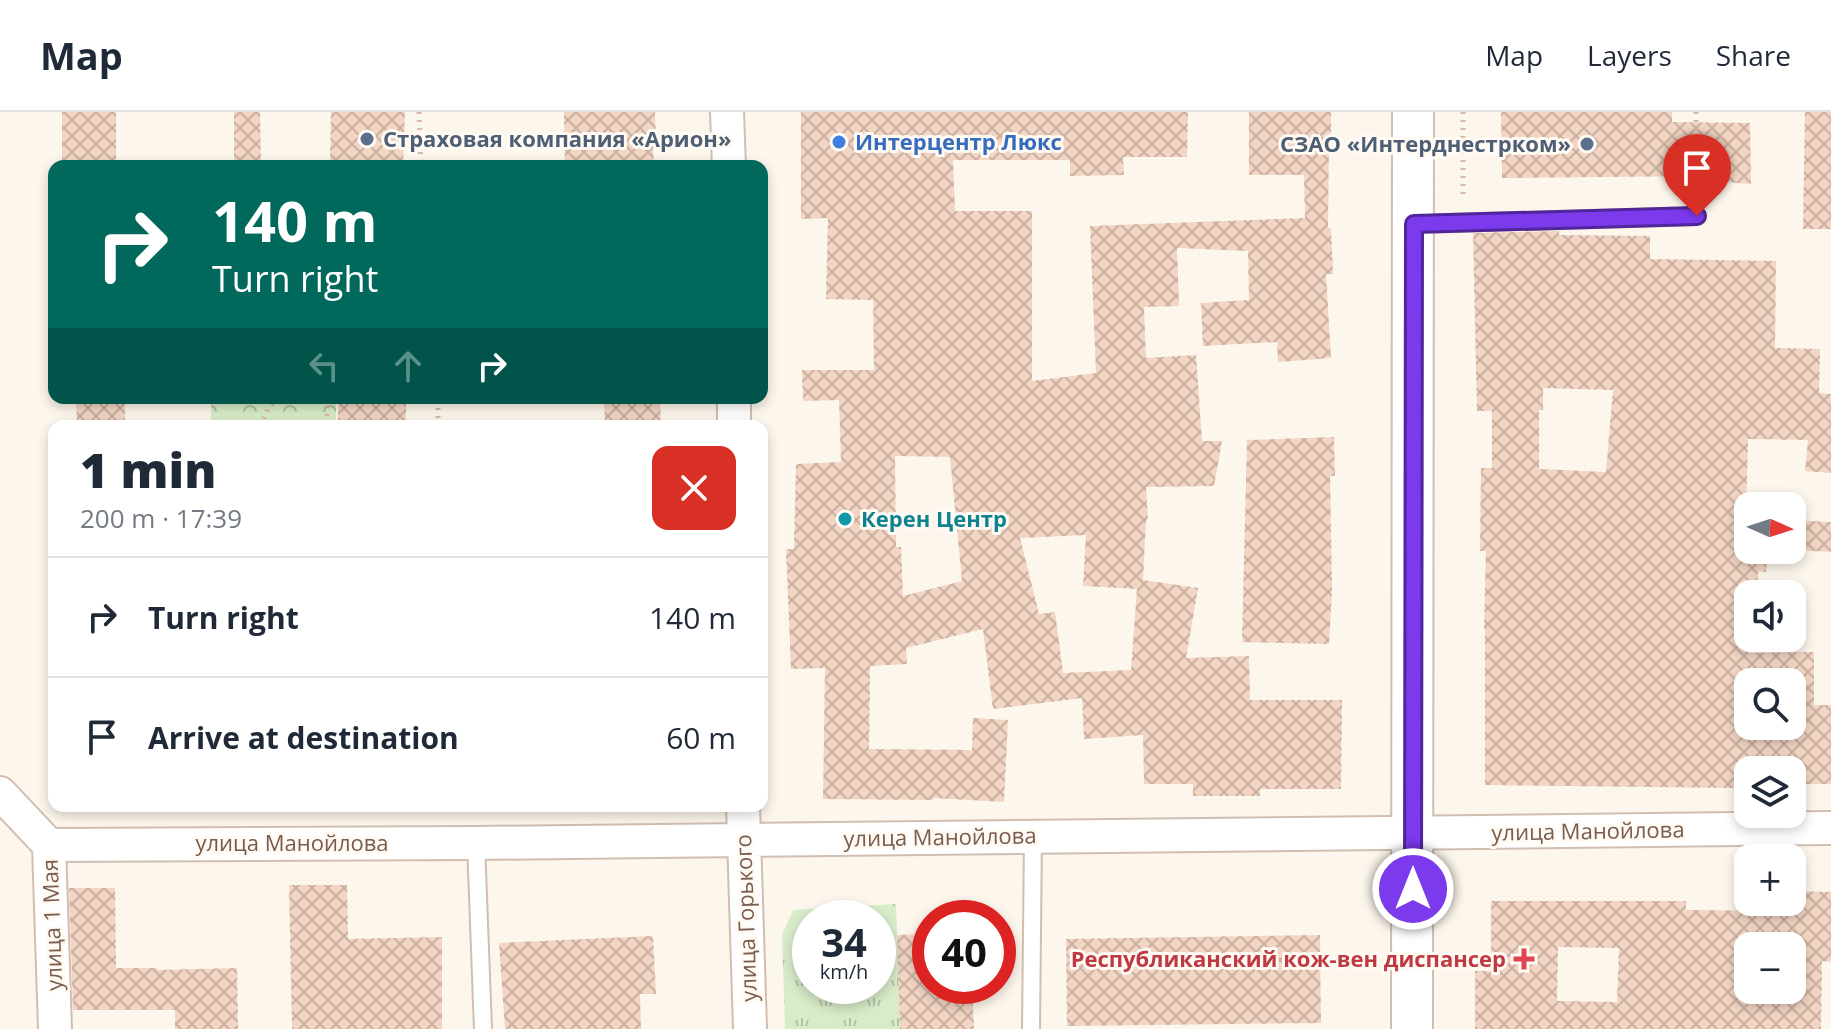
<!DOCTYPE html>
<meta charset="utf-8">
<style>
:root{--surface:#fff;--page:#f6f6f7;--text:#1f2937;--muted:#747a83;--line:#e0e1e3}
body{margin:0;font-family:"Open Sans",sans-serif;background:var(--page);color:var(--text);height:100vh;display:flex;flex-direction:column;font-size:30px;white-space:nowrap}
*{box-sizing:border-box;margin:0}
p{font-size:26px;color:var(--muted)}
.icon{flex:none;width:44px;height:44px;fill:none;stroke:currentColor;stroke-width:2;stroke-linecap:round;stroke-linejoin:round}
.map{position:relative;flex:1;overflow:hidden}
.drawer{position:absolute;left:48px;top:308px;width:720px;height:392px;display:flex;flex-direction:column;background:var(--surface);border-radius:16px;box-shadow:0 4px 12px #0003}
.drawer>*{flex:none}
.banner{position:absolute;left:48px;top:48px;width:720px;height:244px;border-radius:16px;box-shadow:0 4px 12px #0003;background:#00695c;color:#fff;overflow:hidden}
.needle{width:52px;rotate:93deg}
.tools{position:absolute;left:1734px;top:380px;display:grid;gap:16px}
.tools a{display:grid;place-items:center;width:72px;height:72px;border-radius:16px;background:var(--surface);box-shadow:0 4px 12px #0003;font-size:40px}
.speed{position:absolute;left:792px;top:788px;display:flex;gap:16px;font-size:40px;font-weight:700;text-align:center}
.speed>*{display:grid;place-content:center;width:104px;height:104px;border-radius:50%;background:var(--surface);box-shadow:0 4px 12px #0003;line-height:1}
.speed small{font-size:20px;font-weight:400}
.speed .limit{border:12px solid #d22;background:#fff;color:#111}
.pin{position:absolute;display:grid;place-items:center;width:68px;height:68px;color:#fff;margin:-82px -34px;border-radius:50% 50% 50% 0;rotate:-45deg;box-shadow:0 0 8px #0007}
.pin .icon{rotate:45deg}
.me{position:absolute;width:88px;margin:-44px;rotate:0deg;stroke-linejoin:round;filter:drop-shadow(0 0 6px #0008)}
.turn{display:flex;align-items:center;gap:28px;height:168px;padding:0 32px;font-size:36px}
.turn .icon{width:104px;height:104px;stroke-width:2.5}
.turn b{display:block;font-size:56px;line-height:68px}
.lanes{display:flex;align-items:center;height:76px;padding:0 32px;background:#0003;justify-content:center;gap:40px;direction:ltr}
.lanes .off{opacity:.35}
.round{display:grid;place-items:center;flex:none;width:84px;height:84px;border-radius:16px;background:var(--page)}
.headline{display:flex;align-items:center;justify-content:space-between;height:136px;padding:0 32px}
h1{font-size:48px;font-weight:800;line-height:60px}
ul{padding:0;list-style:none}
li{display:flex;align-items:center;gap:24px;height:120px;padding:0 32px;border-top:2px solid var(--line)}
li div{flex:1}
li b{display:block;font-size:30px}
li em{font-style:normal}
header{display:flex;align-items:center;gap:48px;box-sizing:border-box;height:112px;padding:0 40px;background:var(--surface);border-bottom:2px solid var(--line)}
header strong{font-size:38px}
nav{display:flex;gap:44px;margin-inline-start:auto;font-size:28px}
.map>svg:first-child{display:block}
.grass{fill:url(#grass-tufts);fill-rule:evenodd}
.park{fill:url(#park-crowns)}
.building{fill:url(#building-cross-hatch);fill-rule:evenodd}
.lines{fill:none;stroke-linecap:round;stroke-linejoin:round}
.service-casing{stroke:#d1beb0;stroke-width:20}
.minor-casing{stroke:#d1beb0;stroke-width:36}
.tertiary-casing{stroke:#d1beb0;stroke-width:44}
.path{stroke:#d9b8a5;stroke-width:5;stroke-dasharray:2 6;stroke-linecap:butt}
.service{stroke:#fff;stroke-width:16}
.minor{stroke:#fff;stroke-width:32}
.tertiary{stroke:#fff;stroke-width:40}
.route-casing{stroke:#51269a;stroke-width:20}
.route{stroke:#7c3aed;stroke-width:14}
.service-dot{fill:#5c6f8a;stroke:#fffaf3;stroke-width:3}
.shop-dot{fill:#3f7fe0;stroke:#fffaf3;stroke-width:3}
.culture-dot{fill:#0f9aa8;stroke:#fffaf3;stroke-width:3}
.health-dot{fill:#e0444e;stroke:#fffaf3;stroke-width:3}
.labels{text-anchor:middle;stroke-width:6;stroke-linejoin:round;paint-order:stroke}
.service-label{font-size:22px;font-weight:bold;fill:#4e5e75;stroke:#fffaf3;text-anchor:start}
.shop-label{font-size:22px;font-weight:bold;fill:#366cbe;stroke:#fffaf3;text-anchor:start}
.culture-label{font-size:22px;font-weight:bold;fill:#0d838f;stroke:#fffaf3;text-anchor:start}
.street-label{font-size:22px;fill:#7a5c4d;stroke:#fffaf3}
.health-label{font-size:22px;font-weight:bold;fill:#be3a42;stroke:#fffaf3;text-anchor:end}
</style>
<header>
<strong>Map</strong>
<nav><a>Map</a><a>Layers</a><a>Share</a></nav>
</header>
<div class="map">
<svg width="1831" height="917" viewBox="0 0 1831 917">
<defs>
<pattern id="grass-tufts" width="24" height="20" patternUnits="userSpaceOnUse" patternTransform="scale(2)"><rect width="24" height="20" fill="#d8ecc9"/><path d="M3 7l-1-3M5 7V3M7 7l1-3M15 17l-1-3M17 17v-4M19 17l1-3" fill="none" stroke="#b4c2a5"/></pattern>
<pattern id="park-crowns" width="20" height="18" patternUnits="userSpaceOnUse" patternTransform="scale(2)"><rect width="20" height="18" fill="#d8ecc9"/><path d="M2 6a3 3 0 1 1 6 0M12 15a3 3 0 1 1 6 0" fill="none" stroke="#b4c2a5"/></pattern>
<pattern id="building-cross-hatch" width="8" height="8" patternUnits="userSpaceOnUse" patternTransform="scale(2)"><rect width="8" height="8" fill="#f3d5c3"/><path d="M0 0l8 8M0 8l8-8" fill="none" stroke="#cab0a1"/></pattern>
</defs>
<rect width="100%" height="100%" fill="#fdf6ec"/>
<path class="grass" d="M896,792L900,917H785L782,823L793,798ZM810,806H878V874H810Z"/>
<path class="park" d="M211,286H336V314H211Z"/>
<path class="building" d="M62,0H116V54H62Z
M234,0H260L261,54H234Z
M331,0H405L403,54H330Z
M564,0H655L656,32H653L654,54H565Z
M801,0H1188L1187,45H1123L1124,63L1070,64V48H953L955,99H1032V269L1096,261L1090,114L1305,106L1304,63H1249V0H1331V31H1329L1328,116H1331L1333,162H1326L1331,246L1278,250L1277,230L1203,234L1201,191L1249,188L1248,139L1177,136L1179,194L1144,195L1146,246L1196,243L1202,329H1222L1214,374L1146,375L1148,408H1146L1143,468L1198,476L1186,546L1249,544L1250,588H1342L1341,677H1260V684H1193V672H1144L1143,623L1084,627L1082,586L993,597L983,517L906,536L907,552L870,554L869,637L972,638L973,606L1008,608L1004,690L933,686V688L823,687L825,556L791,557L786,437H794L796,352L841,350L839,288L803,289L802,258H874L873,188L826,187L828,106L801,107ZM895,344L950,345L962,469L903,484L901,435H896ZM1086,423L1083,474L1137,477L1131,558L1063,561L1055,500L1039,502L1020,426Z
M1501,0H1672V10L1750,11L1751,72L1713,69V64L1502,66Z
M1805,0H1831V117H1803Z
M1559,119V123L1650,124V147L1776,149L1775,236L1820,237L1819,281L1831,282V361L1805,359L1808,328L1748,327L1746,406H1748V438H1768L1766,460L1758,459L1757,482H1748V541L1814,540V593H1831V672H1792V658H1748V673H1736V676L1485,673V517H1484L1486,439H1480L1481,356H1492V299H1477L1473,121ZM1543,276L1613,278L1606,360L1539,357V298H1543ZM1748,570H1792V614H1748Z
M76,286H125V314H77Z
M338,286H406V314H338Z
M604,286H660L661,314H605Z
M1334,325L1335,364H1330L1332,478L1329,532L1242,530L1247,328Z
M1792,408L1831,410V440L1792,438Z
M289,773H347L348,827L442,825V917H292Z
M69,776H115L116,856H157V858L237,856L238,917H175V898H73Z
M1792,779L1831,780V850L1822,849L1821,917H1475V859H1491V789H1686V798L1777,799V790H1792ZM1748,834H1792V878H1748ZM1558,835L1619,836L1617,890L1557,889Z
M930,822V874H972L974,917H900L897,823Z
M1320,823L1321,911L1067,914L1066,827Z
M653,824L656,882H640L641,917H505L499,831Z"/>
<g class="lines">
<g class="service-casing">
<path id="service" d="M1414,112L1697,104
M476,731L483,917
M1031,917L1033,724"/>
</g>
<g class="minor-casing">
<path id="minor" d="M727,0L729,54
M734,286V314
M0,681L49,733L55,917
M743,694L750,917
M49,733L476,731L1831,716"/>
</g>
<g class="tertiary-casing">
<path id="tertiary" d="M1412,917L1413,0"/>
</g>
<path class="path" d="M419,0L421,54
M1463,0V87
M1696,0L1697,83
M327,286V314
M260,314L269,295L278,286
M438,314V286"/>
<use href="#service" class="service"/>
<use href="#minor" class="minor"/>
<use href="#tertiary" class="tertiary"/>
</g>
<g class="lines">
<g class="route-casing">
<path id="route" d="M1413,777L1414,112L1697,104"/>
</g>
<use href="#route" class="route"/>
</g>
<g class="service-dot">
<circle cx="367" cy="27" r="8"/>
<circle cx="1587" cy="32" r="8"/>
</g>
<circle class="shop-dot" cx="839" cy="30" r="8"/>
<circle class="culture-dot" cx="845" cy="407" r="8"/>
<path class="health-dot" d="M1520 835h8v8h8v8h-8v8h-8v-8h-8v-8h8z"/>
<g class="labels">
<g class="service-label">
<text x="383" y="35">Страховая компания «Арион»</text>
<text x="1571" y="40" text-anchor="end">СЗАО «Интерднестрком»</text>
</g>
<g class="shop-label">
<text x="855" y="38">Интерцентр Люкс</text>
</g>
<g class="culture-label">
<text x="861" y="415">Керен Центр</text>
</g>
<g class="street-label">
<text transform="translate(1588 719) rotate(-1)" y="8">улица Манойлова</text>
<text transform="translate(940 725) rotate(-1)" y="8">улица Манойлова</text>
<text x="292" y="739">улица Манойлова</text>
<text transform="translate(746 806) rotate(-92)" y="8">улица Горького</text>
<text transform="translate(52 813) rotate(-92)" y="8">улица 1 Мая</text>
</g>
<g class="health-label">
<text x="1506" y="855">Республиканский кож-вен диспансер</text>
</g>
</g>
</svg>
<div class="tools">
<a><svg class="needle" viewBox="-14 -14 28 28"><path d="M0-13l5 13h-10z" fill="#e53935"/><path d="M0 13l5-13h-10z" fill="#747a83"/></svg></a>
<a><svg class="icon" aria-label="sound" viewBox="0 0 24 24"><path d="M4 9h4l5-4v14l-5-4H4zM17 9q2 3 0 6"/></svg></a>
<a><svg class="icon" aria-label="search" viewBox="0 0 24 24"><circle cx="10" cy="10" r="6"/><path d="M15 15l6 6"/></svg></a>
<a><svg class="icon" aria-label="layers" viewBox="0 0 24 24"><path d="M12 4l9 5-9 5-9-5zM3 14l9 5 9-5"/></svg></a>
<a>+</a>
<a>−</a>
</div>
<div class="speed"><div>34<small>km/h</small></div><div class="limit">40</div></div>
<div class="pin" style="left:1697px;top:104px;background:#d93025"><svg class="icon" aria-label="arrive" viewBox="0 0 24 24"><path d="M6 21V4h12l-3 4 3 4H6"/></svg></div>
<svg class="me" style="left:1413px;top:777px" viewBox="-20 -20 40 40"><circle r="17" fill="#7c3aed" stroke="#fff" stroke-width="3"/><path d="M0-11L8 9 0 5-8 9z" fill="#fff"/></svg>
<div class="banner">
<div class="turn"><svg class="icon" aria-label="right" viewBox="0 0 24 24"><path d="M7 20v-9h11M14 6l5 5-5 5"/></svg><div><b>140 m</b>Turn right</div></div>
<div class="lanes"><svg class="icon off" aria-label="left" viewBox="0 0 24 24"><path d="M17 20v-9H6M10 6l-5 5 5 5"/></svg><svg class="icon off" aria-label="ahead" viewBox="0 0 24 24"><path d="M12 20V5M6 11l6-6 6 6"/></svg><svg class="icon" aria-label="right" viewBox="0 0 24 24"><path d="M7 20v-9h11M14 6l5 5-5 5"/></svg></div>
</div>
<section class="drawer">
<div class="headline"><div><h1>1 min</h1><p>200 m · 17:39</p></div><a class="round" style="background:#d93025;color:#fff"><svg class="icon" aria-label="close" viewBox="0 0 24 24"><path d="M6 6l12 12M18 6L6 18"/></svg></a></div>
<ul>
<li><svg class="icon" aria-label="right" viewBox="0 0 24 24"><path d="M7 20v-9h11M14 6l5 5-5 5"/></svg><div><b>Turn right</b></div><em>140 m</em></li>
<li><svg class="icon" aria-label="arrive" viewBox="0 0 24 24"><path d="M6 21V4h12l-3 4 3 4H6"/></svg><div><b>Arrive at destination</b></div><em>60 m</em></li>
</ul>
</section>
</div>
